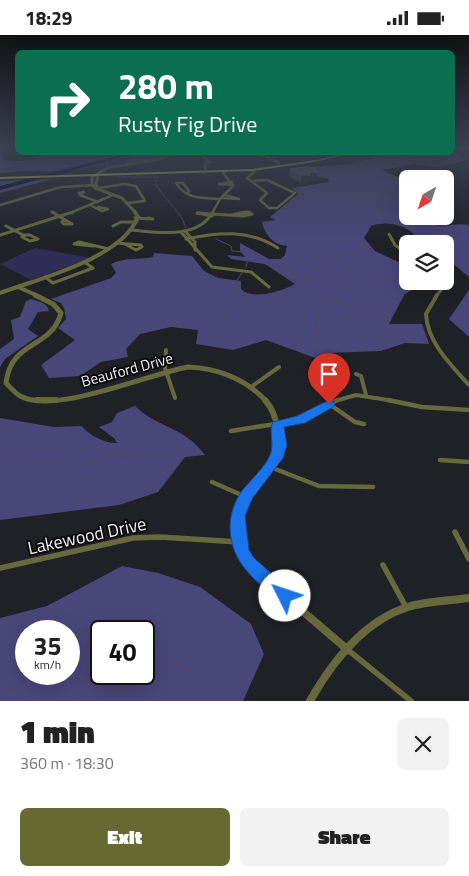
<!DOCTYPE html>
<meta charset="utf-8">
<style>
:root{--surface:#fff;--page:#f2f2f2;--text:#222;--muted:#767676;--accent:#666932}
body{margin:0;font-family:"Titillium Web",sans-serif;background:var(--page);color:var(--text);height:100vh;display:flex;flex-direction:column;font-size:19px;white-space:nowrap}
*{box-sizing:border-box;margin:0}
p{font-size:16px;color:var(--muted)}
.icon{flex:none;width:28px;height:28px;fill:none;stroke:currentColor;stroke-width:2;stroke-linecap:round;stroke-linejoin:round}
.map{position:relative;height:666px;overflow:hidden}
.drawer{display:flex;flex-direction:column;background:var(--surface);flex:1}
.drawer>*{flex:none}
.top-card{position:absolute;left:15px;top:15px;width:440px;height:105px;border-radius:8px;box-shadow:0 5px 20px #0002;background:#0b6e4f;color:#fff;overflow:hidden}
.needle{width:32px;rotate:219deg}
.fabs{position:absolute;left:399px;top:135px;display:grid;gap:10px}
.fabs a{display:grid;place-items:center;width:55px;height:55px;border-radius:8px;background:var(--surface);box-shadow:0 5px 20px #0002;font-size:25px}
.speed{position:absolute;left:15px;top:585px;display:flex;gap:10px;font-size:25px;font-weight:700;text-align:center}
.speed>*{display:grid;place-content:center;width:65px;height:65px;border-radius:50%;background:var(--surface);box-shadow:0 5px 20px #0002;line-height:1}
.speed small{font-size:12px;font-weight:400}
.speed .limit{border:2px solid #111;border-radius:8px;background:#fff;color:#111}
.pin{position:absolute;display:grid;place-items:center;width:42px;height:42px;color:#fff;margin:-51px -21px;border-radius:50% 50% 50% 0;rotate:-45deg;box-shadow:0 0 5px #0007}
.pin .icon{rotate:45deg}
.me{position:absolute;width:55px;margin:-28px;rotate:311deg;stroke-linejoin:round;filter:drop-shadow(0 0 4px #0008)}
.turn{display:flex;align-items:center;gap:18px;height:105px;padding:0 20px;font-size:22px}
.turn .icon{width:65px;height:65px;stroke-width:2.5}
.turn b{display:block;font-size:35px;line-height:42px}
.round{display:grid;place-items:center;flex:none;width:52px;height:52px;border-radius:8px;background:var(--page)}
.headline{display:flex;align-items:center;justify-content:space-between;height:85px;padding:0 20px}
h1{font-size:30px;font-weight:800;line-height:38px}
.button{display:flex;gap:10px;margin-top:auto;padding:10px 20px}
.button a{flex:1;height:58px;border-radius:8px;background:var(--accent);color:#fff;font-size:20px;font-weight:800;line-height:58px;text-align:center}
.button a+a{background:var(--page);color:var(--text)}
.status{display:flex;justify-content:space-between;align-items:center;height:35px;padding:0 25px;background:var(--surface);direction:ltr}
.status svg{height:14px;fill:currentColor}
.map>svg:first-child{display:block}
.green{fill:#2f2c55}
.forest{fill:#49467a;fill-rule:evenodd}
.lines{fill:none;stroke-linecap:round;stroke-linejoin:round}
.stream-far1{stroke:#4d4865;stroke-width:1}
.stream{stroke:#4d4865;stroke-width:2}
.river{fill:#080028;fill-rule:evenodd}
.minor-far4{stroke:#65693c;stroke-width:2.5}
.minor-far3{stroke:#65693c;stroke-width:3}
.minor-far2{stroke:#65693c;stroke-width:4}
.minor-far1{stroke:#65693c;stroke-width:4.5}
.minor{stroke:#65693c;stroke-width:5.5}
.tertiary-far4{stroke:#65693c;stroke-width:3}
.tertiary-far3{stroke:#65693c;stroke-width:4}
.tertiary-far2{stroke:#65693c;stroke-width:5}
.tertiary-far1{stroke:#65693c;stroke-width:6}
.tertiary{stroke:#65693c;stroke-width:8}
.trunk{fill:#b8c051;fill-rule:evenodd}
.wall{fill:#42434b}
.shaded-wall{fill:#2d2d35}
.building{fill:#55555d;stroke:#6d6e75}
.route{fill:#1a73e8;stroke:#114b97}
.labels{text-anchor:middle;stroke-width:4;stroke-linejoin:round;paint-order:stroke}
.street-label{font-size:15px;fill:#efeff4;stroke:#0a0a0d}
.near-street-label{font-size:18px;fill:#efeff4;stroke:#0a0a0d}
</style>
<div class="status"><b>18:29</b><svg viewBox="0 0 49 12"><path d="M0 12V9h3v3zM5 12V6h3v6zM10 12V3h3v9zM15 12V0h3v12zM26 1h20v11H26zM47 4h2v5h-2z"/></svg></div>
<div class="map">
<svg width="469" height="666" viewBox="0 0 469 666">
<rect width="100%" height="100%" fill="#202027"/>
<path class="green" d="M67,118H176L126,129L107,131L97,135L29,137L64,130Z
M35,213L91,223L31,245L0,229Z"/>
<path class="forest" d="M0,113L3,125C22,127 30,126 47,118C52,115 118,117 129,118L49,137L41,135L0,138Z
M453,114H456L460,121L468,124L458,128L437,132L414,129L382,135L407,146L408,181H430L431,183L425,187C439,195 454,187 469,190V242L445,222V209H414L411,202L414,199C402,189 386,186 371,191L364,203L375,216L407,231L408,246L424,247L404,260L389,289H422L429,309L405,308L381,316L328,318L318,324L266,305L233,315L196,309L198,295L171,292L140,299L126,314L128,322L101,327L80,341L49,343L41,330L75,305L58,293L66,284L64,273L61,268L51,264L111,243L116,238L111,229C125,222 138,225 153,222L154,218L192,221L204,236L218,243L241,246V254C253,266 282,256 295,249L265,229L231,224L227,220L245,222L240,215V208L269,224H281L285,220L287,211C273,210 265,200 262,187L276,185L270,182L298,159L292,153L329,147V144L297,138L291,133L351,129L389,118H452Z
M139,118H176L147,127L125,129V125L131,123L126,120Z
M53,144L45,146L0,158V146Z
M469,255V302L449,284Z
M31,264C39,267 47,267 49,276L38,277L28,294L38,301L5,324L0,332V314L14,304L11,285L20,282L26,266Z
M135,371C157,393 184,391 205,420L185,422L158,457L119,470L0,485V383L54,392L82,391C88,400 107,409 117,408L114,403L99,392L112,387L117,378Z
M122,531L158,538L200,552L251,589L264,619L243,666H0V583L47,571ZM26,596H69V639H26ZM101,596H144V639H101Z"/>
<g class="lines">
<path class="stream-far1" d="M67,118L111,122
M273,118H275
M275,121L279,126
M105,127L108,130
M316,138L332,144C343,168 379,171 401,182L402,189
M117,142H159L155,149L182,183L186,193
M333,144L354,150H377L408,157
M216,204L231,211L232,216C243,216 270,223 277,231L317,249L324,259L322,265L352,295L373,308
M275,227L307,230L366,215
M246,232L249,219
M283,235L284,239L309,257L307,259L311,261L319,278L316,283L317,308
M317,249L329,247L363,249L408,245
M325,260C335,263 341,270 350,272C364,276 375,280 388,286
M465,286L469,283
M230,305L225,299L229,278L227,273L233,265L231,260L236,257L237,249L235,248L242,238
M0,423L41,428L63,427L75,434L107,422L173,421"/>
<path class="stream" d="M0,659L22,648L64,644L95,646L103,657L109,659L167,630H176L192,637"/>
<path class="river" d="M130,118H136L0,155V151Z"/>
<path class="minor-far4" d="M199,118L210,127L205,128V133
M258,118L279,128
M267,145L295,158L277,173H269L260,165L267,158L251,146Z
M251,146L247,143L254,137L252,135
M232,147L219,149L233,150
M99,153L124,149L136,151L145,166L128,168
M84,157L80,160L79,158Z
M187,159L189,156L183,148H176C185,164 203,163 220,164
M80,160L98,167
M222,163L239,164L225,160
M0,170L61,152L94,150
M90,170L102,176L108,174L98,172
M52,177L55,178
M70,178L113,160
M199,178H197H204
M212,178L220,164L233,151L222,136
M239,178H251"/>
<path class="minor-far3" d="M52,177L72,189H64L62,187L65,185
M231,180L246,177
M212,181L197,178L243,181L252,179L248,177
M135,183L153,184
M148,183L153,184
M6,191L23,200
M113,191L121,187H137
M131,195C157,197 197,205 213,177
M185,196L195,207V215
M181,197L212,232L251,237L269,252
M389,199L395,210L408,219
M0,200L73,177
M23,200H30L38,204L30,206L22,202Z
M186,204C219,197 248,194 278,213
M116,208L141,210L142,212L136,215L125,209
M93,211L74,209L79,207L109,214
M45,242L53,248L93,233L84,227
M436,261L443,253L440,246"/>
<path class="minor-far2" d="M437,260L426,279C427,307 451,330 469,350
M166,315L165,333L175,363
M356,339L361,341L366,360
M251,352L279,332
M335,366L356,360L394,366"/>
<path class="minor-far1" d="M388,365L422,372L469,375
M329,369L355,387L364,389
M231,396L301,385L337,365
M440,425L469,427
M270,432L319,451L373,452
M212,447L246,462"/>
<path class="minor" d="M455,497L469,524
M383,530L406,572
M0,533L133,503L160,502L239,507
M348,615L411,666"/>
<path class="tertiary-far4" d="M96,140L98,141L96,149L98,154
M136,178L122,163L95,153L92,150V142L107,133L161,124L178,118"/>
<path class="tertiary-far3" d="M18,252L38,261
M0,258C40,243 121,224 138,182L135,177"/>
<path class="tertiary-far2" d="M35,260L53,269L61,278C51,315 11,304 6,348C10,352 15,358 20,361C56,380 148,339 188,332C217,333 246,344 266,366"/>
<path class="tertiary-far1" d="M37,365H56
M238,499C230,458 283,440 277,393C276,382 272,373 265,365"/>
<path class="tertiary" d="M238,497L241,515L258,538L348,615
M310,666C332,627 363,586 408,572C427,566 449,566 469,563"/>
<path class="trunk" d="M346,118H351L315,127L252,136L0,144V142L252,134L315,125Z"/>
</g>
<path class="wall" d="M290,134L317,144L310,145V147L301,148L289,141Z"/>
<path class="shaded-wall" d="M308,137H317V144L310,145V147L301,148V140Z"/>
<path class="building" d="M307,132L314,133L317,137H308L310,140H301L290,134Z"/>
<linearGradient id="sky" x2="0" y2="1"><stop stop-color="#121215"/><stop offset="0.55" stop-color="#3c4252"/><stop offset="1" stop-color="#3c4252" stop-opacity="0"/></linearGradient>
<rect width="469" height="206" fill="url(#sky)"/>
<path class="route" d="M329,365L333,366L335,369L333,372L305,388L284,392L287,410L283,423L252,464L245,481L249,515L254,523L291,556L293,561L291,567L285,569L279,567C254,543 231,529 230,492C230,480 234,467 242,456C250,445 265,433 270,420C275,409 268,396 273,387L297,381Z"/>
<g class="labels">
<g class="street-label">
<text transform="translate(127 335) rotate(-15)" y="5">Beauford Drive</text>
</g>
<g class="near-street-label">
<text transform="translate(87 501) rotate(-12)" y="6">Lakewood Drive</text>
</g>
</g>
</svg>
<div class="fabs">
<a><svg class="needle" viewBox="-14 -14 28 28"><path d="M0-13l5 13h-10z" fill="#e53935"/><path d="M0 13l5-13h-10z" fill="#767676"/></svg></a>
<a><svg class="icon" aria-label="layers" viewBox="0 0 24 24"><path d="M12 4l9 5-9 5-9-5zM3 14l9 5 9-5"/></svg></a>
</div>
<div class="speed"><div>35<small>km/h</small></div><div class="limit">40</div></div>
<div class="pin" style="left:329px;top:369px;background:#d93025"><svg class="icon" aria-label="arrive" viewBox="0 0 24 24"><path d="M6 21V4h12l-3 4 3 4H6"/></svg></div>
<svg class="me" style="left:285px;top:561px" viewBox="-20 -20 40 40"><circle r="19" fill="#fff"/><path d="M0-13L10 11 0 6-10 11z" fill="#1a73e8"/></svg>
<div class="top-card">
<div class="turn"><svg class="icon" aria-label="right" viewBox="0 0 24 24"><path d="M7 20v-9h11M14 6l5 5-5 5"/></svg><div><b>280 m</b>Rusty Fig Drive</div></div>
</div>
</div>
<section class="drawer">
<div class="headline"><div><h1>1 min</h1><p>360 m · 18:30</p></div><a class="round"><svg class="icon" aria-label="close" viewBox="0 0 24 24"><path d="M6 6l12 12M18 6L6 18"/></svg></a></div>
<div class="button"><a>Exit</a><a>Share</a></div>
</section>
